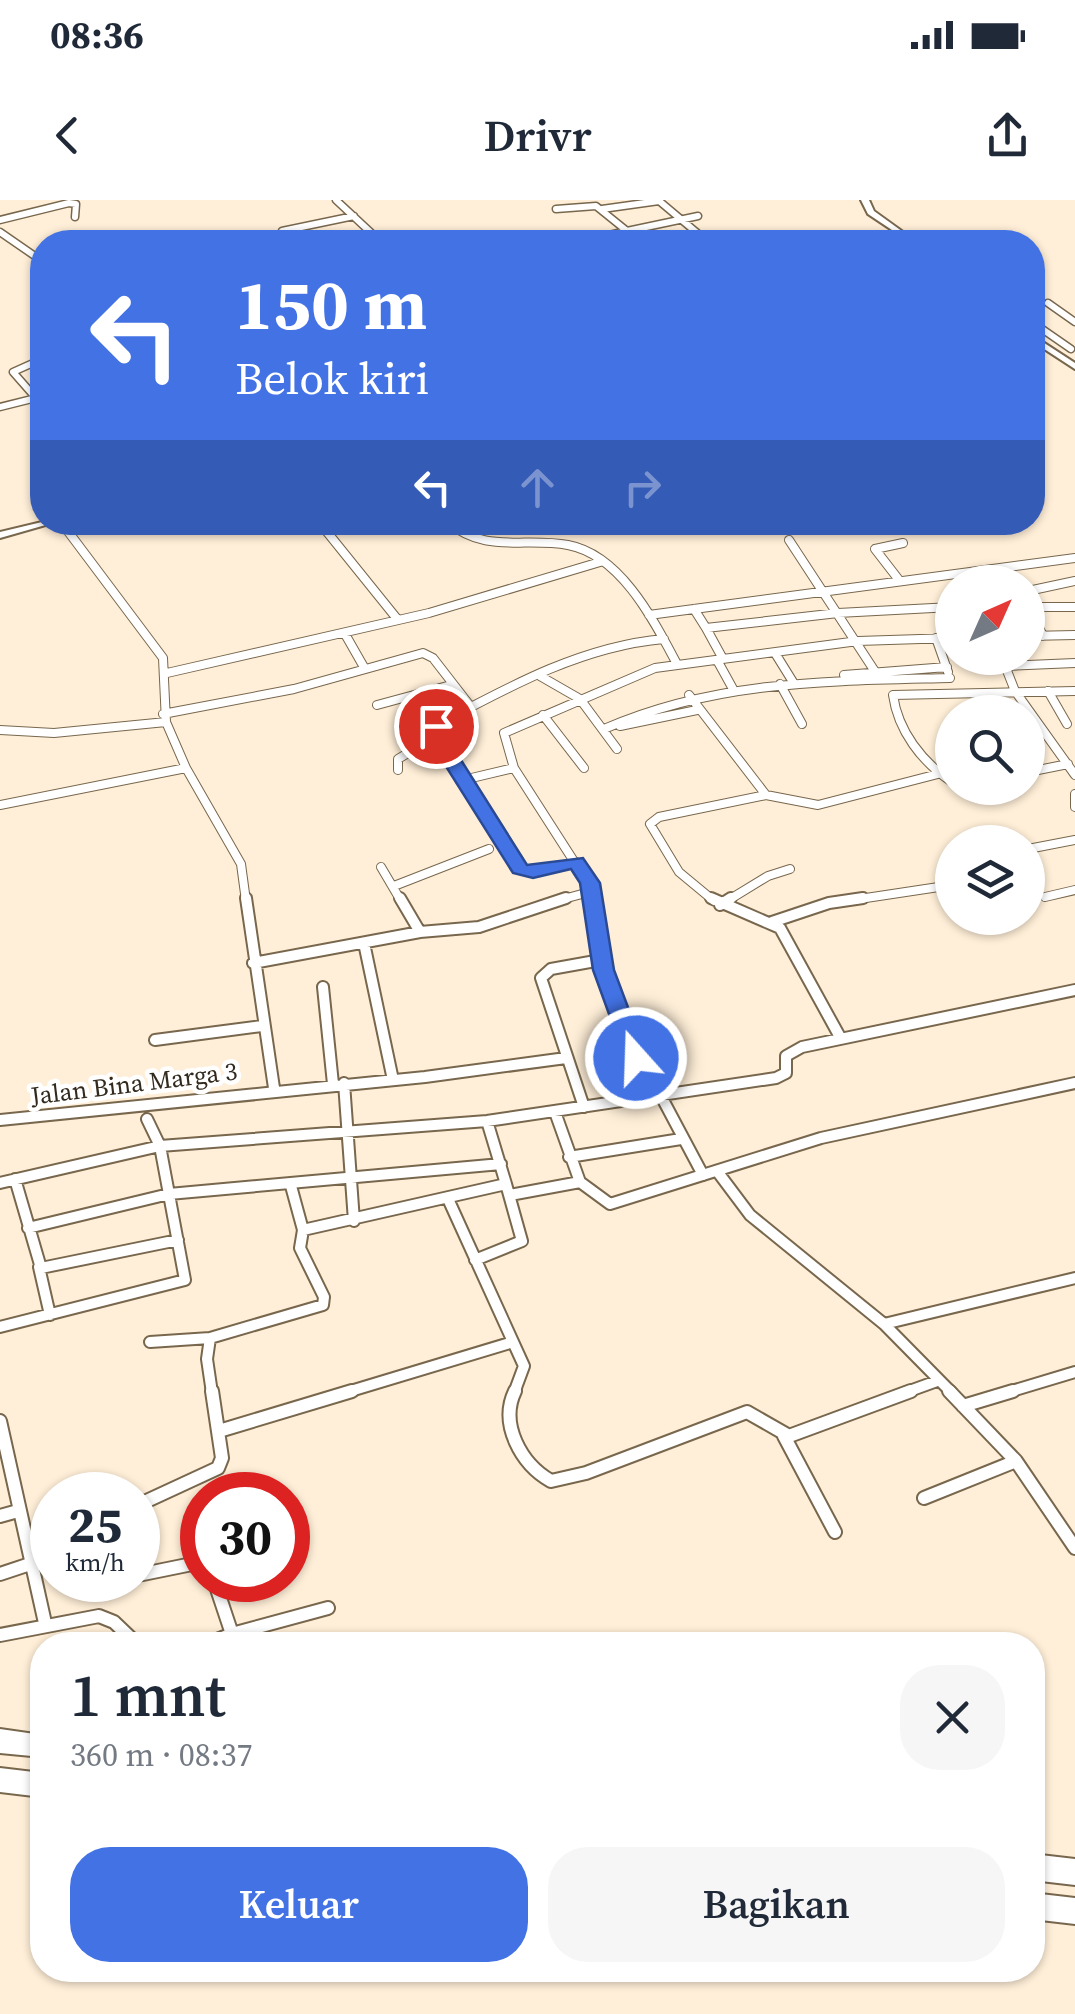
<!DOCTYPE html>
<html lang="id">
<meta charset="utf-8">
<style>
:root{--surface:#fff;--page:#f6f6f7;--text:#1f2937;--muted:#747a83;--accent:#4272e4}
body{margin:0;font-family:"Source Serif 4",serif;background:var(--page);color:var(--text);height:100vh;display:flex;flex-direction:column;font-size:38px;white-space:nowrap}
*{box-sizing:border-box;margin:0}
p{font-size:32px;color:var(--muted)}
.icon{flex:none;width:55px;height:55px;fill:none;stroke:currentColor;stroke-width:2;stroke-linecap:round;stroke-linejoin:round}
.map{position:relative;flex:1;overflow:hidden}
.panel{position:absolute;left:30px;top:1432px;width:1015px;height:350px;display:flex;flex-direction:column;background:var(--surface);border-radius:40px;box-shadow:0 2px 8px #0004}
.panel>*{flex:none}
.banner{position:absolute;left:30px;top:30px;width:1015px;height:305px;border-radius:40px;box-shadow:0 2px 8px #0004;background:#4272e4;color:#fff;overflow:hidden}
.needle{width:65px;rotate:45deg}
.fabs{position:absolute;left:935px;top:365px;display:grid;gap:20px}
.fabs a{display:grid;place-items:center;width:110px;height:110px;border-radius:50%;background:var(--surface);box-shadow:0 2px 8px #0004;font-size:50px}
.speed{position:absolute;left:30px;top:1272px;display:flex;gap:20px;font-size:50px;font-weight:700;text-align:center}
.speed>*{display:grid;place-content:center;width:130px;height:130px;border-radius:50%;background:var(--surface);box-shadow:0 2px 8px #0004;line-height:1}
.speed small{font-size:25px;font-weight:400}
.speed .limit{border:15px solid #d22;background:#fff;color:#111}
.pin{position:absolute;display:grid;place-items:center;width:85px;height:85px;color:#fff;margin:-42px;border:5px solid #fff;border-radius:50%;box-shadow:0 2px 10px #0007}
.me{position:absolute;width:110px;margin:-55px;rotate:340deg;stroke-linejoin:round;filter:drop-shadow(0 0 8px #0008)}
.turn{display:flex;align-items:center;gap:35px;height:210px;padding:0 40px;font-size:45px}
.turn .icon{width:130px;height:130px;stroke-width:2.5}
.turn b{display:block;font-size:70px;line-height:85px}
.lanes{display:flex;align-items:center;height:95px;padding:0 40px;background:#0003;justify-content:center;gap:50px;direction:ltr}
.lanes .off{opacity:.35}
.round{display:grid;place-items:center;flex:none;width:105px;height:105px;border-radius:40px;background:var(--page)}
.head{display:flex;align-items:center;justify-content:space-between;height:170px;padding:0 40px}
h1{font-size:60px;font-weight:600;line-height:75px}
.action{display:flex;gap:20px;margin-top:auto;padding:20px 40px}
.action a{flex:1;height:115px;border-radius:40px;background:var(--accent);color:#fff;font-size:40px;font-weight:600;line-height:115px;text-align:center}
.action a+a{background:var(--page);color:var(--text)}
.status{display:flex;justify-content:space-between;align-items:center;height:70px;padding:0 50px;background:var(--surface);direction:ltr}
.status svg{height:28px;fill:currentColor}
header{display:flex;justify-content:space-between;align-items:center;height:130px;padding:0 40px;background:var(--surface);font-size:45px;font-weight:600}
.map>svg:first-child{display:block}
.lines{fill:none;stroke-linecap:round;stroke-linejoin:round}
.minor-far3-casing{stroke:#78674d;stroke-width:9}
.minor-far2-casing{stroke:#78674d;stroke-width:10}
.minor-far1-casing{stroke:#78674d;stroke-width:14}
.minor-casing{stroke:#78674d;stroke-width:16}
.tertiary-casing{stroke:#78674d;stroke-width:4}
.motorway-casing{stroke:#78674d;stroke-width:4}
.minor-far3{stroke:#fff;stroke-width:6}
.minor-far2{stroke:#fff;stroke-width:8}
.minor-far1{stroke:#fff;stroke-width:10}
.minor{stroke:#fff;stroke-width:12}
.tertiary{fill:#fff;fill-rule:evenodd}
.motorway{fill:#fff;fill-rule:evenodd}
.route{fill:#4272e4;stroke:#2b4a94;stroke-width:2.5}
.labels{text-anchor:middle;stroke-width:9;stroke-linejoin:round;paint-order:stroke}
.street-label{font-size:25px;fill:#322a1f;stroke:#fff}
</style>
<div class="status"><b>08:36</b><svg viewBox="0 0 49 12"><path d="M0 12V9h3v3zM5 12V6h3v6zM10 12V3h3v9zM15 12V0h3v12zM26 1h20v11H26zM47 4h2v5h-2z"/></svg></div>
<header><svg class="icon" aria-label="back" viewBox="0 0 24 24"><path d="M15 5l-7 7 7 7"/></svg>Drivr<svg class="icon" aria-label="share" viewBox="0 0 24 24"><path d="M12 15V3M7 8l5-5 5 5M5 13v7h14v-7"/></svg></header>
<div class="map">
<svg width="1075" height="1814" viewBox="0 0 1075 1814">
<rect width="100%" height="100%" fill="#ffefd8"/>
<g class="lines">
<g class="minor-far3-casing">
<path id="minor-far3" d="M336,0L381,42
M658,0L708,42
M556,9L596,6L627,31L578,42
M602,9L659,1
M0,20L69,3L76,4L75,17
M282,31L354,16
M0,32L42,61
M466,42L491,35L502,42
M639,42L627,31L698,16
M1032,84L1040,89L1032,93
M1048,103L1075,122
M1032,122L1071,149
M42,159L13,172L42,205
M0,207L36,198"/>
</g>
<g class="minor-far2-casing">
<path id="minor-far2" d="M61,322L163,458L166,522L186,568L241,664L246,701
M319,322L398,420
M448,322C485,354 524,337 568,345C621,355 654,421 677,464
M789,340L874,470
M899,380L875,349L903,343
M1028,391L1075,381
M1028,404L1043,436
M1031,407H1075
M694,409L706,428L838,413L952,407
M649,415L1075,358
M706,428L723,459
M345,434L365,469
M1028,436L1075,435
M936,438L948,472
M775,453L793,482
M1002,458L1015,491L1075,575
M717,460L733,489
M1006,466L1075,463
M167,473L429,413L600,362
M844,475L947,467
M540,476L580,499L617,549
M780,484L802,524
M1048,491L1067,524
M689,495L766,595L659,617L650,624L679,672L714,701
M377,505L451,485
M163,514L294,489L423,453L433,458L471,507
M543,515L584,568
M620,526L697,510
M604,529C716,480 830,481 950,478
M0,530L54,533L166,522
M436,536L520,669L533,672L576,662
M398,570V559L436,536L439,524C510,486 583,446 664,439
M1028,572L1068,564
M463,580L514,568
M952,582C922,562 898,531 893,495L1075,491
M1075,594V607
M766,595L818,605L938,574
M0,605L186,568
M1028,649L1075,640
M381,667L401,701
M394,686L489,649
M1045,697L1075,690
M556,701L593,691
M594,701L593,691L514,568L504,533L655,468L858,441L952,438
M727,701L768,676L790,669
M846,701L952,685"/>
</g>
<g class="minor-far1-casing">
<path id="minor-far1" d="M246,698L274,888
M400,698L420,732
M594,698L604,769L651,897
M711,698L780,728L840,837
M720,705L731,698
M772,722L829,703L863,698
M364,743L393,880
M253,763L420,732L479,727L566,698
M323,787L333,884
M155,840L262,826
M344,883L354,1021
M661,896L703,975
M584,907L541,778L551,769L601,760
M555,912L580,982L610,1004L821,938L1075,883
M0,920L425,877L566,858
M569,957L681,939
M717,971L750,1015L884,1124L952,1193
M15,979L41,1068L178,1040
M0,983L160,946L487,921L776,878L786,873V856L802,847L1075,790
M510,995L580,982
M449,1001L524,1166L514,1193
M28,1028L169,994L501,964
M303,1030L506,984L487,921
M475,1060L522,1041L506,984
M39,1067L50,1115
M884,1124L1075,1078
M0,1127L185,1080L160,946L147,919
M210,1138L207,1159L212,1193
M150,1142L210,1138L323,1105L324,1097L300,1048L303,1030L291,986
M344,1193L513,1142
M904,1193L937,1181
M1005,1193L1075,1172"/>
</g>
<g class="minor-casing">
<path id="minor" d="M515,1191C499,1224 521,1264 551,1281L586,1273L747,1212L789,1236L911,1191
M949,1191L1016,1261L1075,1348
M963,1206L1013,1191
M0,1221L45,1423
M219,1231L352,1191
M784,1236L835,1332
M924,1298L1016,1261
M138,1305L218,1268L222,1258L212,1191
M0,1316L18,1311
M0,1374L33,1363
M138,1375L202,1362
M232,1434L328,1408
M0,1435L99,1416L114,1422L138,1445
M205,1445L232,1434L214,1380"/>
</g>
<g class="tertiary-casing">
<path id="tertiary" d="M861,0H869L874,11L917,42H910L868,14Z
M1032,135L1075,163V169L1032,141Z
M42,322H56L0,338V332Z"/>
</g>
<g class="motorway-casing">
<path id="motorway" d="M0,1529L42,1535V1557L0,1553Z
M0,1568L42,1573V1597L0,1592Z
M1032,1654L1075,1659V1685L1032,1680Z
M1032,1693L1075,1698V1724L1032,1719Z"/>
</g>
<use href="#minor-far3" class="minor-far3"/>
<use href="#minor-far2" class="minor-far2"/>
<use href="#minor-far1" class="minor-far1"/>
<use href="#minor" class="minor"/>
<use href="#tertiary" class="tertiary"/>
<use href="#motorway" class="motorway"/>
</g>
<path class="route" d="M429,522L445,526L444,533L527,665L583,658L600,683L614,770L647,858L644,863H628L625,858L593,770L580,683L571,669L533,678L513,673L425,533Z"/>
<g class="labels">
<g class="street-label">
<text transform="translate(134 883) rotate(-7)" y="9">Jalan Bina Marga 3</text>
</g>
</g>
</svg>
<div class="fabs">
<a><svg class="needle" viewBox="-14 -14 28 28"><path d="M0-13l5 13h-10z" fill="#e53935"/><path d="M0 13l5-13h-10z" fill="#747a83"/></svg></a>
<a><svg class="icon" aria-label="search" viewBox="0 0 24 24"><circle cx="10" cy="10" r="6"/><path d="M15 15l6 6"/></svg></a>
<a><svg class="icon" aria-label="layers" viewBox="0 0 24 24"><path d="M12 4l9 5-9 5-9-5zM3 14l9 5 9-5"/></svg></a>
</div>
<div class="speed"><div>25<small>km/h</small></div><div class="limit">30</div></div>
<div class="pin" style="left:436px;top:526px;background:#d93025"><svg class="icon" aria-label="arrive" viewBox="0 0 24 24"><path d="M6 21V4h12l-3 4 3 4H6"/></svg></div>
<svg class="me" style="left:636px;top:858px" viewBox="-20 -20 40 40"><circle r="17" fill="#4272e4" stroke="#fff" stroke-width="3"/><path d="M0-11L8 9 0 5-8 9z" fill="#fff"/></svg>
<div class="banner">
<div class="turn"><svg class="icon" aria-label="left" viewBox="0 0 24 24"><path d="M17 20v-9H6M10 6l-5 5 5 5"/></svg><div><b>150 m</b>Belok kiri</div></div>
<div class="lanes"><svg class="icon" aria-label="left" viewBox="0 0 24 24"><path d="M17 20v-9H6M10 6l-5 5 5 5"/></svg><svg class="icon off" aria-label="ahead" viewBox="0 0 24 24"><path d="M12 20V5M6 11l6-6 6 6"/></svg><svg class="icon off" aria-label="right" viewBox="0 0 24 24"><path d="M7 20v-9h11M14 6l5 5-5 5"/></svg></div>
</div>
<section class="panel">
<div class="head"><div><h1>1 mnt</h1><p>360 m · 08:37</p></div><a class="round"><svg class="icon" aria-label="close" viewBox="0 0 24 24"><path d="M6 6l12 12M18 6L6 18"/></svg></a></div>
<div class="action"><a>Keluar</a><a>Bagikan</a></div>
</section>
</div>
